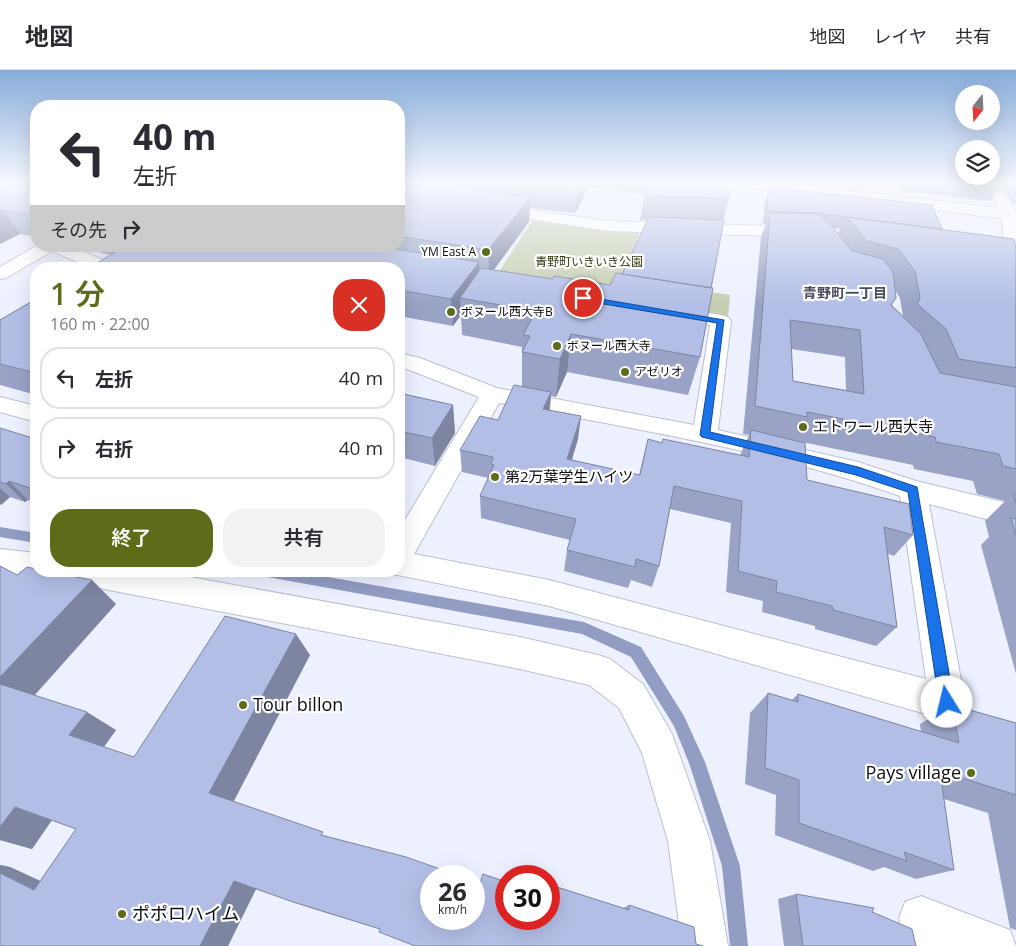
<!DOCTYPE html>
<html lang="ja">
<meta charset="utf-8">
<style>
:root{--surface:#fff;--page:#f2f2f3;--text:#2b2b33;--muted:#7c7c81;--line:#e1e1e2;--accent:#5c6c18}
body{margin:0;font-family:"Open Sans","Noto Sans JP",sans-serif;background:var(--page);color:var(--text);height:100vh;display:flex;flex-direction:column;font-size:19px;white-space:nowrap}
*{box-sizing:border-box;margin:0}
p{font-size:16px;color:var(--muted)}
.icon{flex:none;width:28px;height:28px;fill:none;stroke:currentColor;stroke-width:2;stroke-linecap:round;stroke-linejoin:round}
.map{position:relative;flex:1;overflow:hidden}
.drawer{position:absolute;left:30px;top:192px;width:375px;height:315px;display:flex;flex-direction:column;background:var(--surface);border-radius:20px;box-shadow:0 5px 20px #0002}
.drawer>*{flex:none}
.hud{position:absolute;left:30px;top:30px;width:375px;height:152px;border-radius:20px;box-shadow:0 5px 20px #0002;background:#fff;color:var(--text);overflow:hidden}
.needle{width:32px;rotate:198deg}
.buttons{position:absolute;left:955px;top:15px;display:grid;gap:10px}
.buttons a{display:grid;place-items:center;width:45px;height:45px;border-radius:50%;background:var(--surface);box-shadow:0 5px 20px #0002;font-size:25px}
.speed{position:absolute;left:420px;top:795px;display:flex;gap:10px;font-size:25px;font-weight:700;text-align:center}
.speed>*{display:grid;place-content:center;width:65px;height:65px;border-radius:50%;background:var(--surface);box-shadow:0 5px 20px #0002;line-height:1}
.speed small{font-size:12px;font-weight:400}
.speed .limit{border:8px solid #d22;background:#fff;color:#111}
.pin{position:absolute;display:grid;place-items:center;width:42px;height:42px;color:#fff;margin:-21px;border:2px solid #fff;border-radius:50%;box-shadow:0 1px 5px #0007}
.me{position:absolute;width:55px;margin:-28px;rotate:351deg;stroke-linejoin:round;filter:drop-shadow(0 0 4px #0008)}
.turn{display:flex;align-items:center;gap:18px;height:105px;padding:0 20px;font-size:22px}
.turn .icon{width:65px;height:65px;stroke-width:2.5}
.turn b{display:block;font-size:35px;line-height:42px}
.then{display:flex;align-items:center;height:48px;padding:0 20px;background:#0003;gap:10px;font-size:19px}
.round{display:grid;place-items:center;flex:none;width:52px;height:52px;border-radius:20px;background:var(--page)}
.headline{display:flex;align-items:center;justify-content:space-between;height:85px;padding:0 20px}
h1{font-size:30px;font-weight:600;line-height:38px;color:var(--accent)}
.button{display:flex;gap:10px;margin-top:auto;padding:10px 20px}
.button a{flex:1;height:58px;border-radius:20px;background:var(--accent);color:#fff;font-size:20px;font-weight:600;line-height:58px;text-align:center}
.button a+a{background:var(--page);color:var(--text)}
ul{padding:0;list-style:none}
li{display:flex;align-items:center;gap:15px;height:62px;margin:0 10px 8px;padding:0 10px;border:2px solid var(--line);border-radius:20px}
li div{flex:1}
li b{display:block;font-size:19px}
li em{font-style:normal}
header{display:flex;align-items:center;gap:30px;box-sizing:border-box;height:70px;padding:0 25px;background:var(--surface);border-bottom:1px solid var(--line)}
header strong{font-size:24px}
nav{display:flex;gap:28px;margin-inline-start:auto;font-size:18px}
.map>svg:first-child{display:block}
.green{fill:#c5ceae}
.lines{fill:none;stroke-linecap:round;stroke-linejoin:round}
.stream{fill:#939dc4;fill-rule:evenodd}
.street-casing{stroke:#bcc0cd;stroke-width:2}
.secondary-casing{stroke:#bcc0cd;stroke-width:2}
.street{fill:#fff;fill-rule:evenodd}
.secondary{fill:#fff;fill-rule:evenodd}
.wall{fill:#9aa3c6;fill-rule:evenodd}
.shaded-wall{fill:#7d85a1}
.building{fill:#b3bee6;stroke:#7d85a1;fill-rule:evenodd}
.route{fill:#1a73e8;stroke:#114b97}
.poi-dot{fill:#5c6c18;stroke:#fff;stroke-width:2}
.labels{text-anchor:middle;stroke-width:4.5;stroke-linejoin:round;paint-order:stroke}
.far-poi-label{font-size:12px;fill:#0c0d12;stroke:#fff;text-anchor:start}
.far-park-label{font-size:12px;fill:#323c0c;stroke:#fff}
.far-neighbourhood-label{font-size:14px;font-weight:bold;fill:#4a4d58;stroke:#fff}
.poi-label{font-size:15px;fill:#0c0d12;stroke:#fff;text-anchor:start}
.near-poi-label{font-size:18px;fill:#0c0d12;stroke:#fff;text-anchor:start}
</style>
<header>
<strong>地図</strong>
<nav><a>地図</a><a>レイヤ</a><a>共有</a></nav>
</header>
<div class="map">
<svg width="1016" height="876" viewBox="0 0 1016 876">
<rect width="100%" height="100%" fill="#edf1ff"/>
<path class="green" d="M532,151L639,163L624,209L730,225L728,247L493,211Z"/>
<g class="lines">
<path class="stream" d="M0,457L36,463V473L0,467Z
M256,501H294L584,552L641,577L684,646L705,692L740,796L748,876H730L722,796L689,693L674,656L631,587L582,564L262,506L258,505Z"/>
<g class="street-casing">
<path id="street" d="M982,112H996L1016,142V228L1009,226C986,192 1011,175 1000,142C997,132 988,121 982,112Z
M494,135L608,151L802,157L808,159L810,162L808,165L802,167L608,161L489,143L486,140L489,137Z
M36,176H70L115,195L118,199H94L52,181L6,208L0,209V197Z
M670,237L721,245L728,247L731,251L718,360L858,392L916,411L1016,435V457L929,434L965,632L960,644L947,650L549,536L388,503V501H399V460L479,327L399,296V283L420,288L497,318L694,355L710,255L663,247L660,243L663,239ZM499,333C633,359 771,380 900,426L926,609L549,510L414,484Z
M0,327L36,336V352L0,342Z
M0,479L36,483V501H48L47,504L36,507L0,503Z
M63,501H157L520,567L598,585L610,589L643,614L672,664L710,771L728,876H682L668,771L642,683L619,638L589,615L520,599L78,514L67,510Z
M921,826L1010,860L1016,876H905L899,848L905,832Z"/>
</g>
<g class="secondary-casing">
<path id="secondary" d="M727,112H771L1008,139L1013,141L1016,144L1013,147L1008,149L734,116Z"/>
</g>
<use href="#street" class="street"/>
<use href="#secondary" class="secondary"/>
</g>
<path class="wall" d="M0,112H36V167L20,164L0,174Z
M399,112H732L729,128L723,150L700,287L688,325L567,302L556,327L551,326L550,340L578,369L572,390L639,405L648,369L662,373L741,385V383L749,365L743,364L761,167L766,154H763L765,130L769,117L1016,178V604L981,475L989,467L985,451L1005,431L977,424L973,411L914,399L913,395L797,371L807,410L913,465L894,486L888,484L897,557L876,576L815,559V556L762,542L763,531L726,522L731,453L670,439L659,496L652,517L631,510L628,518L564,501L567,480L570,470L481,448L480,426L488,408L462,402L460,380L498,350L522,316V277L462,265L461,245L453,256L399,246V199L111,185L101,183L98,179L84,176H399ZM589,117L645,124L640,150H648L622,204L610,215L553,209L494,200L529,152L530,138L575,143ZM833,158L840,159L838,164ZM895,220L900,228L903,246L891,235ZM791,279L845,287L846,320L793,311Z
M899,112H1016V134H1013L1001,117L991,131L901,121Z
M36,229V325L0,315V250Z
M399,290L404,318L400,323L453,335L455,363L435,396L399,387Z
M0,358L36,369V433L28,430L25,432L10,427L1,435L0,434Z
M0,496L17,505L116,534L35,625L116,660L104,677L134,687L310,585L234,731L328,767L480,813L552,827L553,824L557,817L623,838L629,835L694,857L380,859L311,838L256,819L228,876H0V795L10,797L40,811L76,759L52,750L32,779L0,770Z
M768,623L792,630L798,624L921,662L920,654L952,635L1016,653V860L1010,858L988,743L944,729L954,800L916,809L884,797L873,801L775,765L776,725L745,714L750,643Z
M796,824L872,842L916,876H784L778,829Z"/>
<path class="shaded-wall" d="M581,112H590L589,117L575,143L577,119Z
M530,128L529,152L489,206L488,180Z
M4,140L20,164L0,174V141Z
M479,192L480,218L460,228L461,245L453,256L451,229Z
M571,264L567,302L556,327L560,289Z
M399,290L404,318L399,325Z
M551,322L549,344L543,339Z
M453,335L455,363L435,396L432,368Z
M581,346L578,369L565,411L567,389Z
M9,411L28,430L25,432L6,414Z
M0,418L10,427L1,435L0,433Z
M399,423L404,445L399,453Z
M92,510L116,534L29,631L0,615V607Z
M296,564L310,585L231,736L209,723Z
M87,642L116,660L100,682L69,665Z
M15,737L52,750L32,779L0,770V757Z
M0,795L10,797L73,826L34,820L0,803Z
M234,811L256,819L228,876H200Z"/>
<path class="building" d="M0,112H36V145L4,140L0,141Z
M399,112H416L530,128L488,180L399,166Z
M514,112H581L577,119Z
M650,112H732L729,128L644,126Z
M769,117L932,135L942,159L817,143L767,141Z
M770,143L817,144L832,156L852,181L883,189L893,202L896,228L891,235L921,264L940,303L1016,317V399L1003,396L999,384L936,372L935,367L807,342V347L755,336ZM790,250L860,260L864,324L793,311Z
M649,147L724,150L711,218L622,204Z
M846,147L1014,169L1016,178V298L959,289L946,259L917,234L920,228L915,201L898,179L867,171Z
M125,176H393L395,179L479,192L451,229L399,220V199H87Z
M481,198L553,209L554,206L610,215L616,203L713,218L700,287L571,264L560,289L522,282L530,266L523,265L536,241L460,228Z
M36,229V303L0,294V250Z
M514,315L551,322L543,339L581,346L567,389L640,405L648,369L662,373L663,369L749,387L751,360L805,373L807,410L909,434L913,465L884,457L897,557L833,540L832,536L776,522L777,511L738,501L742,431L674,416L659,496L636,489L635,497L567,480L576,449L480,426L494,395L491,394L493,387L460,380L480,346L498,350Z
M399,323L453,335L432,368L399,361Z
M0,358L36,369V420L9,411L6,414L0,412Z
M1013,424H1016V433Z
M1011,448L1016,449V465Z
M0,496L17,505L27,497L36,499V501H47L92,510L0,607Z
M225,546L296,564L209,723L323,762L321,765L406,787L460,806H431V849H474V811L480,813L483,804L506,812V849H549V826L555,828L557,817L629,840V835L694,857L696,874L703,876H415L379,862L380,859L293,832L234,811L200,876H0V803L34,820L76,759L15,737L0,757V614L87,642L69,665L134,687Z
M768,623L798,632V624L959,673L952,635L1016,653V725L940,701L954,800L904,782L907,791L799,753V710L765,698Z
M796,824L874,838L872,842L912,859L916,876H803Z"/>
<linearGradient id="sky" x2="0" y2="1"><stop stop-color="#86abda"/><stop offset="0.48" stop-color="#f7f9ff"/><stop offset="1" stop-color="#f7f9ff" stop-opacity="0"/></linearGradient>
<rect width="1016" height="235" fill="url(#sky)"/>
<path class="route" d="M583,226L724,250L710,362L858,397L917,417L954,632L952,637L947,639L941,637L939,632L908,422L856,405L702,367L700,365L717,253L580,230V227Z"/>
<g class="poi-dot">
<circle cx="486" cy="182" r="5"/>
<circle cx="451" cy="242" r="5"/>
<circle cx="557" cy="276" r="5"/>
<circle cx="625" cy="302" r="5"/>
<circle cx="803" cy="357" r="5"/>
<circle cx="495" cy="407" r="5"/>
<circle cx="243" cy="635" r="5"/>
<circle cx="971" cy="703" r="5"/>
<circle cx="122" cy="844" r="5"/>
</g>
<g class="labels">
<g class="far-poi-label">
<text x="476" y="186" text-anchor="end">YM East A</text>
<text x="461" y="246">ボヌール西大寺B</text>
<text x="567" y="280">ボヌール西大寺</text>
<text x="635" y="306">アゼリオ</text>
</g>
<g class="far-park-label">
<text x="589" y="196">青野町いきいき公園</text>
</g>
<g class="far-neighbourhood-label">
<text x="845" y="228">青野町一丁目</text>
</g>
<g class="poi-label">
<text x="813" y="362">エトワール西大寺</text>
<text x="505" y="412">第2万葉学生ハイツ</text>
</g>
<g class="near-poi-label">
<text x="253" y="641">Tour billon</text>
<text x="961" y="709" text-anchor="end">Pays village</text>
<text x="132" y="850">ポポロハイム</text>
</g>
</g>
</svg>
<div class="buttons">
<a><svg class="needle" viewBox="-14 -14 28 28"><path d="M0-13l5 13h-10z" fill="#e53935"/><path d="M0 13l5-13h-10z" fill="#7c7c81"/></svg></a>
<a><svg class="icon" aria-label="layers" viewBox="0 0 24 24"><path d="M12 4l9 5-9 5-9-5zM3 14l9 5 9-5"/></svg></a>
</div>
<div class="speed"><div>26<small>km/h</small></div><div class="limit">30</div></div>
<div class="pin" style="left:583px;top:228px;background:#d93025"><svg class="icon" aria-label="arrive" viewBox="0 0 24 24"><path d="M6 21V4h12l-3 4 3 4H6"/></svg></div>
<svg class="me" style="left:947px;top:632px" viewBox="-20 -20 40 40"><circle r="19" fill="#fff"/><path d="M0-13L10 11 0 6-10 11z" fill="#1a73e8"/></svg>
<div class="hud">
<div class="turn"><svg class="icon" aria-label="left" viewBox="0 0 24 24"><path d="M17 20v-9H6M10 6l-5 5 5 5"/></svg><div><b>40 m</b>左折</div></div>
<div class="then">その先<svg class="icon" aria-label="right" viewBox="0 0 24 24"><path d="M7 20v-9h11M14 6l5 5-5 5"/></svg></div>
</div>
<section class="drawer">
<div class="headline"><div><h1>1 分</h1><p>160 m · 22:00</p></div><a class="round" style="background:#d93025;color:#fff"><svg class="icon" aria-label="close" viewBox="0 0 24 24"><path d="M6 6l12 12M18 6L6 18"/></svg></a></div>
<ul>
<li><svg class="icon" aria-label="left" viewBox="0 0 24 24"><path d="M17 20v-9H6M10 6l-5 5 5 5"/></svg><div><b>左折</b></div><em>40 m</em></li>
<li><svg class="icon" aria-label="right" viewBox="0 0 24 24"><path d="M7 20v-9h11M14 6l5 5-5 5"/></svg><div><b>右折</b></div><em>40 m</em></li>
</ul>
<div class="button"><a>終了</a><a>共有</a></div>
</section>
</div>
